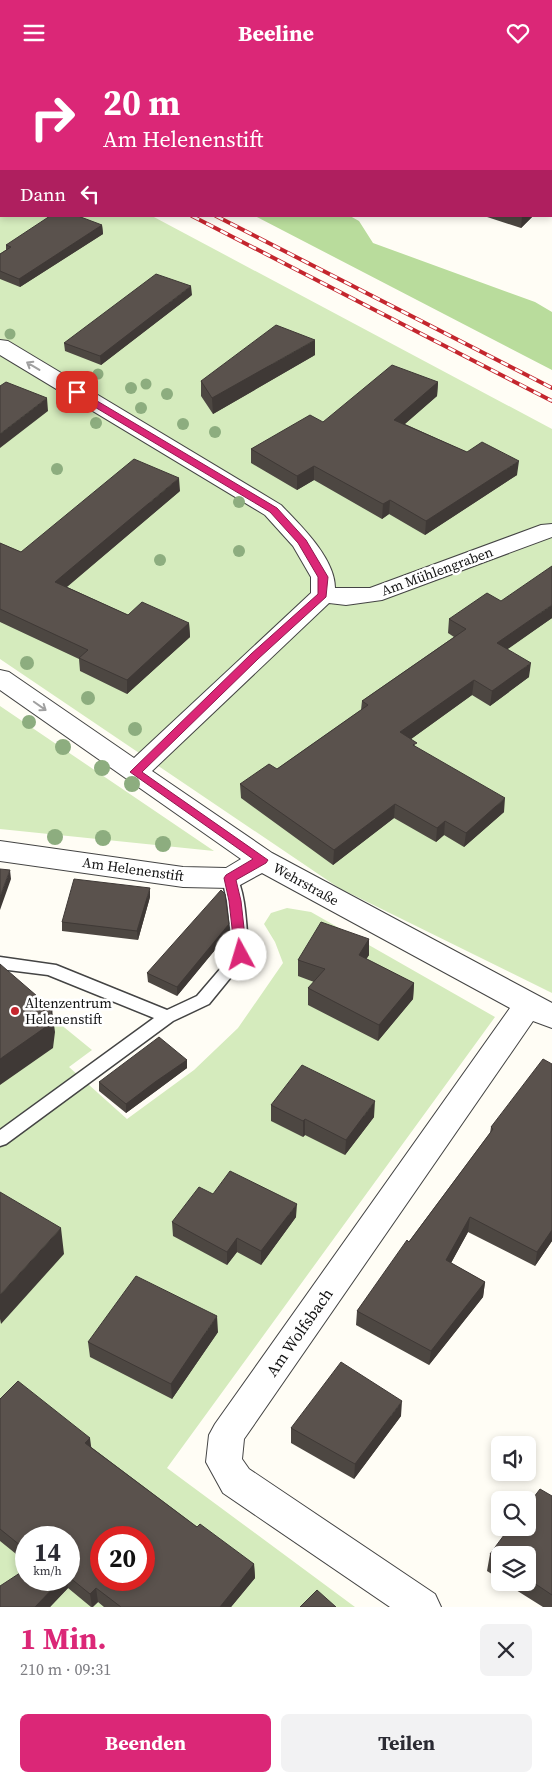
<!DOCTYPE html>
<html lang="de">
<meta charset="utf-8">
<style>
:root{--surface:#fff;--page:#f2f2f3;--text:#2b2b33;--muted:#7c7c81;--accent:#db2777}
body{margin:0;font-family:"Source Serif 4",serif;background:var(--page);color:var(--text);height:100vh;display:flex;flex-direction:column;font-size:19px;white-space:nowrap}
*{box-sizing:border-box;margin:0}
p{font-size:16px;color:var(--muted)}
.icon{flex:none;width:28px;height:28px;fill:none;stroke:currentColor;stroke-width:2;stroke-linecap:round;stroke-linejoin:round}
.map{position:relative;height:1542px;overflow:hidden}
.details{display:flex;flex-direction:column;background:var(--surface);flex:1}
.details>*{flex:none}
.top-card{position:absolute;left:0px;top:0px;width:552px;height:152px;box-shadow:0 2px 8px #0003;background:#db2777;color:#fff;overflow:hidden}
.buttons{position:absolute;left:491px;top:1371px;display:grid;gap:10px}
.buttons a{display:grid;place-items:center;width:45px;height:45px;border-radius:8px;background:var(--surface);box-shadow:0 2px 8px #0003;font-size:25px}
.speed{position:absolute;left:15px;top:1461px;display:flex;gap:10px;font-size:25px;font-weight:700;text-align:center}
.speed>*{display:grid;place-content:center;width:65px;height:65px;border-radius:50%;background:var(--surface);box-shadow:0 2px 8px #0003;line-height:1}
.speed small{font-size:12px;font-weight:400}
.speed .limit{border:8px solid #d22;background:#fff;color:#111}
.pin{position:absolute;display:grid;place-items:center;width:42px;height:42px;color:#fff;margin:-21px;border-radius:10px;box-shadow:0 2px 8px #0006}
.me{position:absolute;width:55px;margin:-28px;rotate:354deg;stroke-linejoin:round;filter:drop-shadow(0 0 4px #0008)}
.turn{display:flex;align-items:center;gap:18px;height:105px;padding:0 20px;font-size:22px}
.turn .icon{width:65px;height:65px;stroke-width:2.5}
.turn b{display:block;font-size:35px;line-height:42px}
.then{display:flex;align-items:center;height:48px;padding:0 20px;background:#0003;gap:10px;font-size:19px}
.round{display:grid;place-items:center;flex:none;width:52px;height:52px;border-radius:8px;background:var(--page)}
.headline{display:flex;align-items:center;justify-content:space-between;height:85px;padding:0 20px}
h1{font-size:30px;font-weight:700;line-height:38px;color:var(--accent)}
.primary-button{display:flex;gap:10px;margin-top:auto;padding:10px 20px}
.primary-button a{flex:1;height:58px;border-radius:8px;background:var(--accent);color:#fff;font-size:20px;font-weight:700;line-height:58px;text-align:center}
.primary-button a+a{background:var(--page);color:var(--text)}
header{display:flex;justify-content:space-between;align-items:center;height:65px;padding:0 20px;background:var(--accent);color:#fff;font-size:22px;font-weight:700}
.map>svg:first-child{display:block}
.green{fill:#d5ebbd;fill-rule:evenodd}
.forest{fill:#b9dc9c}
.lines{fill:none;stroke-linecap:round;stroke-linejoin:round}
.service-casing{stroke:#444;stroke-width:3}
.minor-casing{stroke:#444;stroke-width:2}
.service{fill:#fff;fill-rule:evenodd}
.minor{fill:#fff;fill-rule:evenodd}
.rail-casing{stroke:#c4262e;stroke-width:4}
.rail{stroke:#fff;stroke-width:2.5;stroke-dasharray:8;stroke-linecap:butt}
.tree{fill:#8dad7f}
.wall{fill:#4d4742}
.shaded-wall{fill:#3f3936}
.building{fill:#5a524d;stroke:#3f3936;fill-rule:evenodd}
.oneway{stroke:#a0a0a0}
.route{fill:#db2777;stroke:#8e194d}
.poi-dot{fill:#c4262e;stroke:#fff;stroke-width:2}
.labels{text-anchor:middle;stroke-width:5;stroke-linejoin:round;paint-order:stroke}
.street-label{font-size:14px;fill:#111;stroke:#fff}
.poi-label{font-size:14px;fill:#111;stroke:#fff;text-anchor:start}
.near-street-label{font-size:16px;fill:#111;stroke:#fff}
</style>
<header><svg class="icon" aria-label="menu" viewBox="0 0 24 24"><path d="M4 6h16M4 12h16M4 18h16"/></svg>Beeline<svg class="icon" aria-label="heart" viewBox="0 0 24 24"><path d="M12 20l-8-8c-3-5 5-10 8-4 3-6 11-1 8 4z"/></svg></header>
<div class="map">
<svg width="552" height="1542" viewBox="0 0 552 1542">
<rect width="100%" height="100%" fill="#fffdf5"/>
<path class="green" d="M0,70L1,151H152L552,364V928L339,823L0,594Z
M0,641L214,786L0,764Z
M287,843L311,847L495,952L167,1403L355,1542H0V910L92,985L69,1002L127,1054L194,1005L238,963L283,898L275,877L264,859L271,848ZM26,1472H69V1515H26ZM101,1472H144V1515H101Z"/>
<path class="forest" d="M255,151H350L359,156L373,178L535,237L552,247V305Z"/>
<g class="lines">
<g class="service-casing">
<path id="service" d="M230,807L235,809C247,829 246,867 249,890L209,939L173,956L6,1079L0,1081V1065L154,953L48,910L0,904V892L56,900L167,945L197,931L233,889L227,836L222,813L225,809Z"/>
</g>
<g class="minor-casing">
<path id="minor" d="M416,0H434L435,1H417Z
M0,275L8,276L281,440C301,461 335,493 335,523H370L541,460L552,459V472L382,535L346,540L329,538L152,706L272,788L552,938V963L533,956L244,1374L242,1394L249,1404L435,1529L441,1542H390L223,1428L206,1397L209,1370L215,1359L510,943L262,808L240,820L230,823L183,822L0,796V776L183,802L226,803L241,794L0,625V605L9,607L134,693L311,528V512L293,481L265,450L0,290Z"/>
</g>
<use href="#service" class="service"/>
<use href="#minor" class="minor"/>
<g class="rail-casing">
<path id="rail" d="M192,151L552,336
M216,151L552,323"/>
</g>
<use href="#rail" class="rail"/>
</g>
<g class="tree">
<circle cx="10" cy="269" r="5.5"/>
<circle cx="98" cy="309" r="5.5"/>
<circle cx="146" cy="319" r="5.5"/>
<circle cx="131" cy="323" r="6"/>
<circle cx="167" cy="329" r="6"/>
<circle cx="141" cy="343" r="6"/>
<circle cx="96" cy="358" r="6"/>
<circle cx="183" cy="359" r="6"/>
<circle cx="215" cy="367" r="6"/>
<circle cx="57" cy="404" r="6"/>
<circle cx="239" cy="437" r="6"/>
<circle cx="239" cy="486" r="6"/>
<circle cx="160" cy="495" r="6"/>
<circle cx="27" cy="598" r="7"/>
<circle cx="88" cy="633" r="7"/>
<circle cx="29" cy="657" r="7"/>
<circle cx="135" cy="664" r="7"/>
<circle cx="63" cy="682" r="8"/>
<circle cx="102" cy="703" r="8"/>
<circle cx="132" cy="719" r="8"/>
<circle cx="55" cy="772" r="8"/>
<circle cx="103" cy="773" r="8"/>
<circle cx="163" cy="779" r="8"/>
</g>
<path class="wall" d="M47,0H412L415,1H49Z
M457,0H542L544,1H459Z
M484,151H533L521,163Z
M102,160L103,169L20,222L0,214V189L6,185V180Z
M192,230L101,300L65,286L64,278Z
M315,290L213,349L201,331V316Z
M438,317L437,331L405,359L517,410L425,470L389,449L382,454L314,415L297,425L251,398V384L323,357Z
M180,426L67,522L128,550L189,558L190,572L127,629L80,606L79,594L0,557V478L21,487Z
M501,536L552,553L507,584L529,612L490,641L472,630L411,674L416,683L504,747L464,782L444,770L436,777L394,753L333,800L241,733L240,719L277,704L361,645L362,636L454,572L448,568L449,554Z
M150,832L138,875L62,866V857Z
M229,859V868L177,931L148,917L147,908Z
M369,874V890L366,894L414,918L413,934L378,976L308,940V923L314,917L298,911V895Z
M187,995V1003L156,1026L126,1048L99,1026V1017Z
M552,999V1176L535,1201L468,1167L451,1198L485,1217L483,1232L429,1300L356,1260L357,1246L490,1068L491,1062Z
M271,1040L374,1052L345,1090L305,1070L303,1072L271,1056Z
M213,1129L296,1152L261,1200L237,1187L227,1200L173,1171L172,1157Z
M218,1267L172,1334L90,1292L88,1277Z
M0,1334L91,1382L197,1462L254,1499L255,1513L231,1542H104L98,1537L93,1542H91L68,1523L50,1542H0L26,1515H69V1472H26V1497L0,1476Z
M401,1351L354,1414L291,1378V1363Z
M552,1431V1542H543L505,1518H528V1490H500V1514L487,1506L490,1489Z"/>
<path class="shaded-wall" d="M148,0H161V1H145Z
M551,24H552V36L551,37Z
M1,94V103L0,104V95Z
M1,107V116L0,117V108Z
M552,107V119L551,120V108Z
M522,151H533L521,163Z
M102,160L103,169L20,222L19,214Z
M191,221L192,230L101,300L100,291Z
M315,275V290L213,349L212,333Z
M438,317L437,331L393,369L394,355Z
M47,333L48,346L0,383V369Z
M519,396L517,410L425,470L426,456Z
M314,401V415L297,425V411Z
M179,413L180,426L57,530L55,517Z
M390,435L389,449L382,454L383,439Z
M552,540V553L495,593L497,578Z
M189,558L190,572L127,629V615Z
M531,598L529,612L490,641L492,626Z
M474,615L472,630L400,682V667Z
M505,733L504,747L464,782L466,768Z
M395,739L394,753L333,800L334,785Z
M445,756L444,770L436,777L437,763Z
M10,805L11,814L0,845V832Z
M150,823V832L138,875L137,866Z
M229,859V868L177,931V922Z
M369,874V890L358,907L359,890Z
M414,918L413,934L378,976L379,960Z
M52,944L55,967L53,983L0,1020V994Z
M187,995V1003L156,1026L126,1048V1039L155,1017Z
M375,1036L374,1052L345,1090L346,1075Z
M305,1054V1070L303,1072V1056Z
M297,1139L296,1152L261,1200V1186Z
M470,1152L468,1167L445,1209L446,1195Z
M61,1163L64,1189L1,1259L0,1254V1230Z
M552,1165V1176L535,1201L537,1187Z
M237,1173V1187L227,1200V1187Z
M485,1217L483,1232L429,1300L431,1286Z
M217,1251L218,1267L172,1334L171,1319Z
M402,1336L401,1351L354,1414L355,1399Z
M90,1373L92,1388L85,1378Z
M254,1499L255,1513L231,1542H220Z
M61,1515H67L68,1523L50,1542H35Z
M96,1523L98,1537L92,1542L90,1529Z"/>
<path class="building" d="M71,0H148L145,1H73Z
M173,0H412L415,1H175Z
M472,0H542L544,1H473Z
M551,8L552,9V24H551Z
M551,37H552V107L551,108Z
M50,151H78L102,160L19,214L0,206V189L11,182L6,180Z
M156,209L191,221L100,291L64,278Z
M276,260L315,275L212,333L201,316Z
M392,300L438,317L394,355L467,387L482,377L519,396L426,456L390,435L383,439L314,401L297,411L251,384L310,350L323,357Z
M6,317L47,333L0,369V321Z
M134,394L179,413L55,517L128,550L142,537L189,558L127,615L79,593L88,585L0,544V478L21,487Z
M552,501V540L497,578L531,598L492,626L474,615L400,667L417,678L413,680L505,733L466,768L445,756L437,763L395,739L334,785L240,719L269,699L277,704L368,640L362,636L466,564L449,554L487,528L501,536Z
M0,804L10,805L0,832Z
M74,814L150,823L137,866L62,857Z
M221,825L225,829L229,859L177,922L147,908Z
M321,857L369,874L359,890L414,918L379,960L308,923L325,904L298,895Z
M0,899L52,944L50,959L0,994Z
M159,972L187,995L155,1017L126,1039L99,1017Z
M543,994L552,999V1165L537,1187L470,1152L446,1195L485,1217L431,1286L357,1246L407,1175L409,1177L493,1064L491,1062Z
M302,1000L375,1036L346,1075L305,1054L303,1056L271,1040Z
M230,1106L297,1139L261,1186L237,1173L227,1187L172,1157L199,1122L213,1129Z
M0,1127L61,1163L0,1230Z
M136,1211L217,1251L171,1319L88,1277Z
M341,1297L402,1336L355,1399L291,1363Z
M18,1316L90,1373L85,1378L197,1462L200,1459L254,1499L220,1542H121L96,1523L90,1529L69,1512V1472H26V1485L0,1464V1334ZM101,1472H144V1515H101Z
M540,1424L552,1431V1530L528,1514V1490H500V1496L490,1489L510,1462H528V1440Z
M26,1504V1515H61L35,1542H0V1521Z
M317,1525L336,1542H300Z"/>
<defs><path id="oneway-shaft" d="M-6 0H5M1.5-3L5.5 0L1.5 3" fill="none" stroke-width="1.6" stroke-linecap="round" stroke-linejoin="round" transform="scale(1.25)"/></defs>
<g class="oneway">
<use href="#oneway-shaft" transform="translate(33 301) rotate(-149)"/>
<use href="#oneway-shaft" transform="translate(40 641) rotate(35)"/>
</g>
<path class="route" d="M77,324L277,443L306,475L328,512L326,532L258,594L142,707L268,795L266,798L236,815L241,836L247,890L241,895L235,890L229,836L224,813L226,810L253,794L130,707L251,589L318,529V512L298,478L270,447L73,329L72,327Z"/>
<circle class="poi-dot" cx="15" cy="946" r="5"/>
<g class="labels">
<g class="street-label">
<text transform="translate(437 506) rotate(-20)" y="5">Am Mühlengraben</text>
<text transform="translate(133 804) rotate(8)" y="5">Am Helenenstift</text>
<text transform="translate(306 819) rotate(29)" y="5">Wehrstraße</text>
</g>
<g class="poi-label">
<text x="25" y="943">Altenzentrum<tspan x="25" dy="16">Helenenstift</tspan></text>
</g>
<g class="near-street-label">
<text transform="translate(299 1267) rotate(-55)" y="6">Am Wolfsbach</text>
</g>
</g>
</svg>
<div class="buttons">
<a><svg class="icon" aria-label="sound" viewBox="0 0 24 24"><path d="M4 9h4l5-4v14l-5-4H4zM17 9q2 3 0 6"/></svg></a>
<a><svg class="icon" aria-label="search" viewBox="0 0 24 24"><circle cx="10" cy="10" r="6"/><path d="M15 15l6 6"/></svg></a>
<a><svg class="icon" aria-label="layers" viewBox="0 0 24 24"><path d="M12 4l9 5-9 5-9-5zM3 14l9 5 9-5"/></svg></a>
</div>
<div class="speed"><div>14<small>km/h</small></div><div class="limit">20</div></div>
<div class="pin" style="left:77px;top:327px;background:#d93025"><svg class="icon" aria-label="arrive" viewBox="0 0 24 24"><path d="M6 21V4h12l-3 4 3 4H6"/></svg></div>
<svg class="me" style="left:241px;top:890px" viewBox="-20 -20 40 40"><circle r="19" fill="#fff"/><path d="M0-13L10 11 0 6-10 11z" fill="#db2777"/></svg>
<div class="top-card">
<div class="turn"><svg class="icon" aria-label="right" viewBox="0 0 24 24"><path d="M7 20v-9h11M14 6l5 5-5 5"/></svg><div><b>20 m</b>Am Helenenstift</div></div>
<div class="then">Dann<svg class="icon" aria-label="left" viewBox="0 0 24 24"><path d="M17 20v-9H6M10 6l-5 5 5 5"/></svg></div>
</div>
</div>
<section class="details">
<div class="headline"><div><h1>1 Min.</h1><p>210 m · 09:31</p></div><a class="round"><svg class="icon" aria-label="close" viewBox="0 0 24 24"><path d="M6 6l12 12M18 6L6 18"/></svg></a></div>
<div class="primary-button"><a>Beenden</a><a>Teilen</a></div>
</section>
